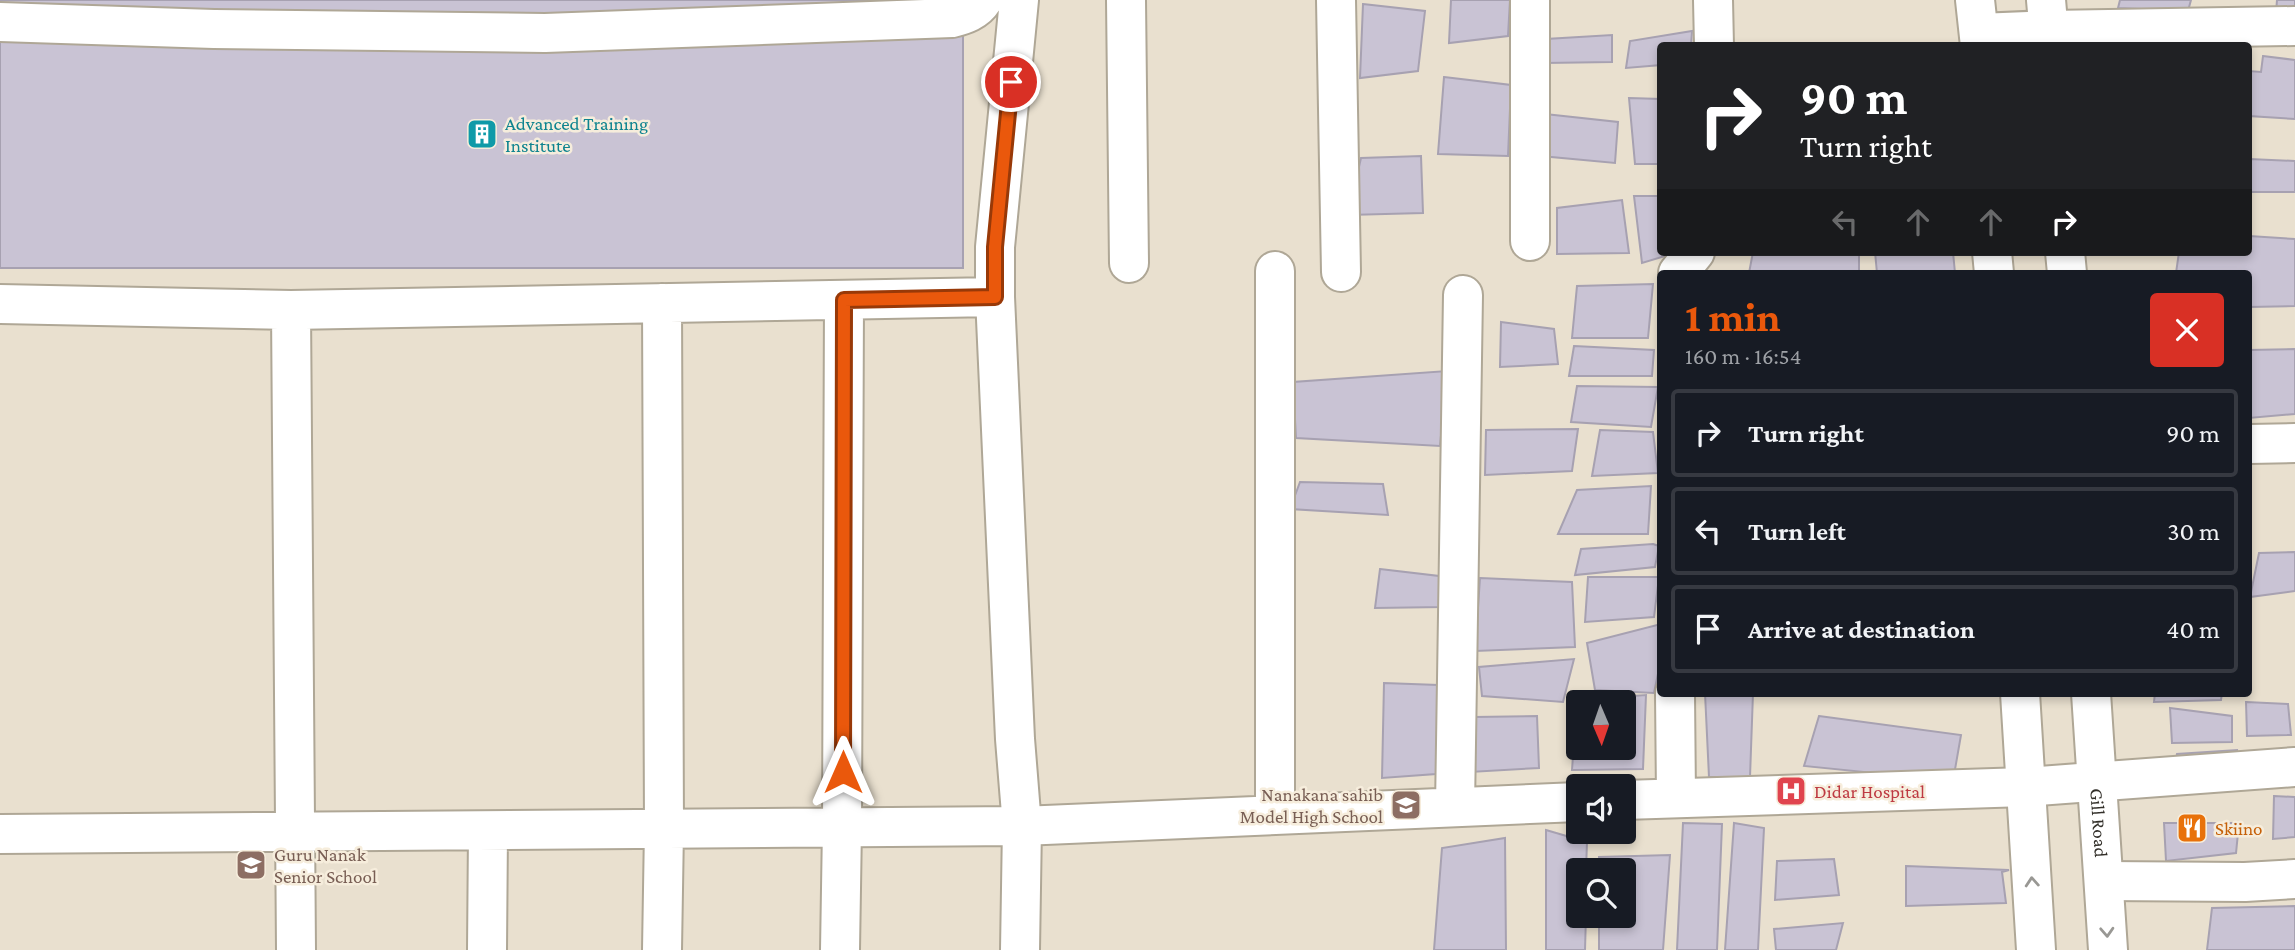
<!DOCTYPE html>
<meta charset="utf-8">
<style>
:root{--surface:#171b24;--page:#242831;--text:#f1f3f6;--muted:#9ea1a6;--line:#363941;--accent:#ea580c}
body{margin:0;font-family:"Crimson Pro",serif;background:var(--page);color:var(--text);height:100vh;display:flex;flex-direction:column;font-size:26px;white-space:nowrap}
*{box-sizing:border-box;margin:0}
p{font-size:23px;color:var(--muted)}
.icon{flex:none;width:38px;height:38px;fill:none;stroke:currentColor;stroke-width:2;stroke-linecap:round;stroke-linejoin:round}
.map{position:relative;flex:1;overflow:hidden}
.side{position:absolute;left:1657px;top:270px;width:595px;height:427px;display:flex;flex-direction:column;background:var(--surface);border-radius:7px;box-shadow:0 4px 10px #0003}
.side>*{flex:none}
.banner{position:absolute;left:1657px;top:42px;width:595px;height:214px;border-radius:7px;box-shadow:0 4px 10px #0003;background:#202124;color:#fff;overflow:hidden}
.needle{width:46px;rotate:178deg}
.buttons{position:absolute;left:1566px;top:690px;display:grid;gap:14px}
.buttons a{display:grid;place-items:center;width:70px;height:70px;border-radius:7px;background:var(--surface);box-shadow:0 4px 10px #0003;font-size:35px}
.pin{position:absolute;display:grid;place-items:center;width:60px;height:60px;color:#fff;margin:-30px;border:4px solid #fff;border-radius:50%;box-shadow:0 2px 7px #0007}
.me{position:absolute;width:77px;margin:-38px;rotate:0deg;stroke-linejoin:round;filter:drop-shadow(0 0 5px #0008)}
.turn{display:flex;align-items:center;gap:24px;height:147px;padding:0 28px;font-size:32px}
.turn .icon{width:91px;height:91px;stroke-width:2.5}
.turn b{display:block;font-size:49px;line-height:60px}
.lanes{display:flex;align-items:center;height:66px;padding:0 28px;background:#0003;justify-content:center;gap:35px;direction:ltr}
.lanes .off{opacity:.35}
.round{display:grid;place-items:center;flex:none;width:74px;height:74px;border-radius:7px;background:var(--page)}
.overview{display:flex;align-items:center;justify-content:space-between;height:119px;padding:0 28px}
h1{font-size:42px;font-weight:700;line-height:52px;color:var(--accent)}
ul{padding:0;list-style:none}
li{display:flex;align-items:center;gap:21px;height:88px;margin:0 14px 10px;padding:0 14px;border:4px solid var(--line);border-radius:7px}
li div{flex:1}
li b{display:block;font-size:26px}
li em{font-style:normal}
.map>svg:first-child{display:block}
.building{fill:#c9c3d4;stroke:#a7a1b1;stroke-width:2;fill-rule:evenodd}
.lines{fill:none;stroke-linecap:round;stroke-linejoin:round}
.minor-casing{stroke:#afa796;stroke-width:42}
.major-casing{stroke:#afa796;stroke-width:42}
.minor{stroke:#fff;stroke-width:38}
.major{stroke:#fff;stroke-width:38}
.oneway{stroke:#999894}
.route-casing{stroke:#983908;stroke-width:18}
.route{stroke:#ea580c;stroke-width:12}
.labels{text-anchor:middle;stroke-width:5;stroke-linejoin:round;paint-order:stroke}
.culture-label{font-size:19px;fill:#0d838f;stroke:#f6eddc;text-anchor:start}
.health-label{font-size:19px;fill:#be3a42;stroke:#f6eddc;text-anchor:start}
.education-label{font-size:19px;fill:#785e54;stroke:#f6eddc;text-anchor:end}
.street-label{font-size:19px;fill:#33302a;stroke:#f6eddc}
.food-label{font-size:19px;fill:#c56008;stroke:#f6eddc;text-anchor:start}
</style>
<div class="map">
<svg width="2295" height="950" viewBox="0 0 2295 950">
<rect width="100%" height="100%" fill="#e9e0cf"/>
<path class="building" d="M0,0H963V268H0Z
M1451,0H1510L1508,36L1449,43Z
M2120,0H2191L2188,11L2118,8Z
M2277,0H2295V13H2276Z
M1363,4L1425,11L1418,71L1360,78Z
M1692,31L1691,46H1661V65L1626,68L1630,41Z
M1612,35V62L1545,63L1546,39Z
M2263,56L2295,60V119L2249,116V71L2261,72Z
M1444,77L1511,85L1508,156L1438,154Z
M1629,98L1661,99V164H1635Z
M1545,114L1618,122L1615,163L1541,156Z
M1421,156L1423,213L1348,215L1361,158Z
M2249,159L2295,161V192H2249Z
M1634,196H1661V252L1675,253L1642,263Z
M1622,200L1629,253L1557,254V208Z
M2249,236L2295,239V306L2249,307V273H2176L2179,252H2249Z
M1753,252H1859V273H1749Z
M1875,252H1953L1955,273H1877Z
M1653,284L1648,338H1572L1577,286Z
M1501,322L1554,329L1558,364L1500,367Z
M1574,346L1654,350L1652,376H1569Z
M2295,349V414L2249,418V350Z
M1447,371L1440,446L1296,438L1293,382Z
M1577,386L1658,387L1651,427L1571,422Z
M1578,429L1572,471L1485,475L1486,430Z
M1600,430L1653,432L1658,473L1592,476Z
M1300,482L1383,484L1388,515L1290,509Z
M1651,486L1648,534H1558L1577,490Z
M1653,544L1659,546L1655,567L1575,575L1581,549Z
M2295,552V591L2250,597L2259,553Z
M1380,569L1439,576L1443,607L1375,608Z
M1588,577H1659L1654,617L1585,622Z
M1480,578L1572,582L1575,647L1475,651Z
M1661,624V659L1654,693L1595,690L1587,643Z
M1574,659L1563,702L1482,696L1479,667Z
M1384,683L1438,685L1436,774L1382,778Z
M1705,693H1753L1750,777H1709Z
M2155,693H2222L2221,700L2154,702Z
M1646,695L1643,769L1572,770L1577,700ZM1578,702H1624V747H1578Z
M2246,702L2288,704L2291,735L2247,736Z
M2170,708L2232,716V742L2172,743Z
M1537,716L1539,768L1470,772L1475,717Z
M1819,716L1961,735L1953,781L1804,766Z
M2237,750L2236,764L2174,767L2177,754Z
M2274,796L2295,797V837L2273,839Z
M1683,823L1722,824L1717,950H1677Z
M1734,823L1764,828L1758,950H1725Z
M2164,823H2239L2236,853L2166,861Z
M1546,830L1587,842L1586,870H1578V915H1586L1585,950H1546Z
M1505,838L1506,950H1434L1442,848Z
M1670,855L1663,950H1599V915H1624V870H1599V857Z
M1834,859L1839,895L1775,900L1777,861Z
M1906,866L2009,870L2002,872L2006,903L1906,906Z
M2295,906V950H2207L2212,908Z
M1843,923L1836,950H1776L1774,929Z"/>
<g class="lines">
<g class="minor-casing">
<path id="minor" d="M1019,0L995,247V297L1015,739L1022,826L1020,950
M1126,0L1129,263
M1336,0L1341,272
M1713,0L1714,46
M0,22L214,29L545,33L952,18C964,15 976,11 983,0
M1979,33L2049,30L2295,26
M1530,241V0
M1678,273L1695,252
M0,304L291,310L995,297
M291,310L296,950
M2249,444L2295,443
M1675,693L1676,798
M1624,800L2025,787L2295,767
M1455,807L1463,295
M1275,815V271
M0,834L1022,826L1578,802
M2104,881L2245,882L2295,879
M487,950L488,831
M662,950L664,829L662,303
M840,950L842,827L844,300"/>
</g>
<g class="major-casing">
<g id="major">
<path d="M1975,0L1980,46"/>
<path d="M2046,0L2050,46"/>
<path d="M1992,252L1994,273"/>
<path d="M2065,252L2067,273"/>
<path d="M2020,693L2036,950"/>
<path id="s1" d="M2091,693L2108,950"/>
</g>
</g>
<use href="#minor" class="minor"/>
<use href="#major" class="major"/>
</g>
<defs><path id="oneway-chevron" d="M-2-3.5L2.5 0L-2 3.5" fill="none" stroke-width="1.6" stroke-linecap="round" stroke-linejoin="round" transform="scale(1.75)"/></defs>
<g class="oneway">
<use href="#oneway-chevron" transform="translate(2032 882) rotate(-94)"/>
<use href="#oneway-chevron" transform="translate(2107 932) rotate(87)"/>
</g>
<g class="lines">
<g class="route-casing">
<path id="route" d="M843,772L844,300L995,297V247L1011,82"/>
</g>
<use href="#route" class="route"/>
</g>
<defs>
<g id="building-square" transform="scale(1.575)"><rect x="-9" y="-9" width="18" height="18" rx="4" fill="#0f9aa8" stroke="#f6eddc"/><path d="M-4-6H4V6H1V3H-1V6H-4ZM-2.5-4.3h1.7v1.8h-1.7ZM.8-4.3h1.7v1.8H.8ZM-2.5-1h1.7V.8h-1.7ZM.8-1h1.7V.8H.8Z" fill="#fff"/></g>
<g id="hospital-square" transform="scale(1.575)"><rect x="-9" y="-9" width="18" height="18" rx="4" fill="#e0444e" stroke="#f6eddc"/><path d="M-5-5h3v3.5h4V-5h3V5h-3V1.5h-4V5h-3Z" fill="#fff"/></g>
<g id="school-square" transform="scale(1.575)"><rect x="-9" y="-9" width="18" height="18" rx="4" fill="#8d6e63" stroke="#f6eddc"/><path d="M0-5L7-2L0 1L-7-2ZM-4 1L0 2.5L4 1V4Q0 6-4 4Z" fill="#fff"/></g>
<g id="restaurant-square" transform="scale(1.575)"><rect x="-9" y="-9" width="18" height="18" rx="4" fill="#e8710a" stroke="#f6eddc"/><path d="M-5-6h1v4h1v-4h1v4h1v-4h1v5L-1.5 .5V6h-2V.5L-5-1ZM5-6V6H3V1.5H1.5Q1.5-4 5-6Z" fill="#fff"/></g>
</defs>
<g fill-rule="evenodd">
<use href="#building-square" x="482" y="134"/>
<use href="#hospital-square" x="1791" y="791"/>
<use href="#school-square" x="1406" y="805"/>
<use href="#restaurant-square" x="2192" y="828"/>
<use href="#school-square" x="251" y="865"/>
</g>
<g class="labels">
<g class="culture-label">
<text x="505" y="130">Advanced Training<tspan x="505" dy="22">Institute</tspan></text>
</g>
<g class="health-label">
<text x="1814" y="798">Didar Hospital</text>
</g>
<g class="education-label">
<text x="1383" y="801">Nanakana sahib<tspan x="1383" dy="22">Model High School</tspan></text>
<text x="274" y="861" text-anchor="start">Guru Nanak<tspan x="274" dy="22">Senior School</tspan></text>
</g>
<g class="street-label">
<text dy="7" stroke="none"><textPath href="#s1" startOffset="130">Gill Road</textPath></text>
</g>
<g class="food-label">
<text x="2215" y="835">Skiino</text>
</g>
</g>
</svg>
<div class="buttons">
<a><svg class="needle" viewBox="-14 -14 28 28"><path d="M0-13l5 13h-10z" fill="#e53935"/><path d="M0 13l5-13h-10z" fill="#9ea1a6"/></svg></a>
<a><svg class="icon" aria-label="sound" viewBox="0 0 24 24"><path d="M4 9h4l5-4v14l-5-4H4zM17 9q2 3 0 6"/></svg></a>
<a><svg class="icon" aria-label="search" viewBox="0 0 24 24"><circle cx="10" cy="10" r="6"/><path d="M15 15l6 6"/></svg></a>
</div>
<div class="pin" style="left:1011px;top:82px;background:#d93025"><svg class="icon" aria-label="arrive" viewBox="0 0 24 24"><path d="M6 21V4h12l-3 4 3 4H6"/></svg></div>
<svg class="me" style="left:843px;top:772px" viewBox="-20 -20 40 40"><path d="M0-17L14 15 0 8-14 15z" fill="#ea580c" stroke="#fff" stroke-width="4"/></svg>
<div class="banner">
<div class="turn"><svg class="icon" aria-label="right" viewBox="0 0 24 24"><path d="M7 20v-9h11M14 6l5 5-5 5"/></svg><div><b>90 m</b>Turn right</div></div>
<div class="lanes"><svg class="icon off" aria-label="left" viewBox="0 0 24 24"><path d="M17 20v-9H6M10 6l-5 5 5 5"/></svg><svg class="icon off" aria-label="ahead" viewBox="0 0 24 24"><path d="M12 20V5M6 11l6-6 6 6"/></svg><svg class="icon off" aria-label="ahead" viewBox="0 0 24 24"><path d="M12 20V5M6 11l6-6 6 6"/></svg><svg class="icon" aria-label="right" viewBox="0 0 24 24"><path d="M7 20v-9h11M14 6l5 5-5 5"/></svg></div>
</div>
<section class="side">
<div class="overview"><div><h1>1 min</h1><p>160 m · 16:54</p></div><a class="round" style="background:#d93025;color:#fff"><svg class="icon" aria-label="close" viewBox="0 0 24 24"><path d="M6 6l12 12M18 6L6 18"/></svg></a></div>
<ul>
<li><svg class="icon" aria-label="right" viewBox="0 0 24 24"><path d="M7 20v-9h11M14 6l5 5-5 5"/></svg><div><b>Turn right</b></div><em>90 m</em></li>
<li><svg class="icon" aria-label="left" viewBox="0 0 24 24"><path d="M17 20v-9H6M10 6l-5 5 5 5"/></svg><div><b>Turn left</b></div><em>30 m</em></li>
<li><svg class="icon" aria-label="arrive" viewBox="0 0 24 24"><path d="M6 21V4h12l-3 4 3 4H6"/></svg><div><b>Arrive at destination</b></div><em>40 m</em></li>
</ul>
</section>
</div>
